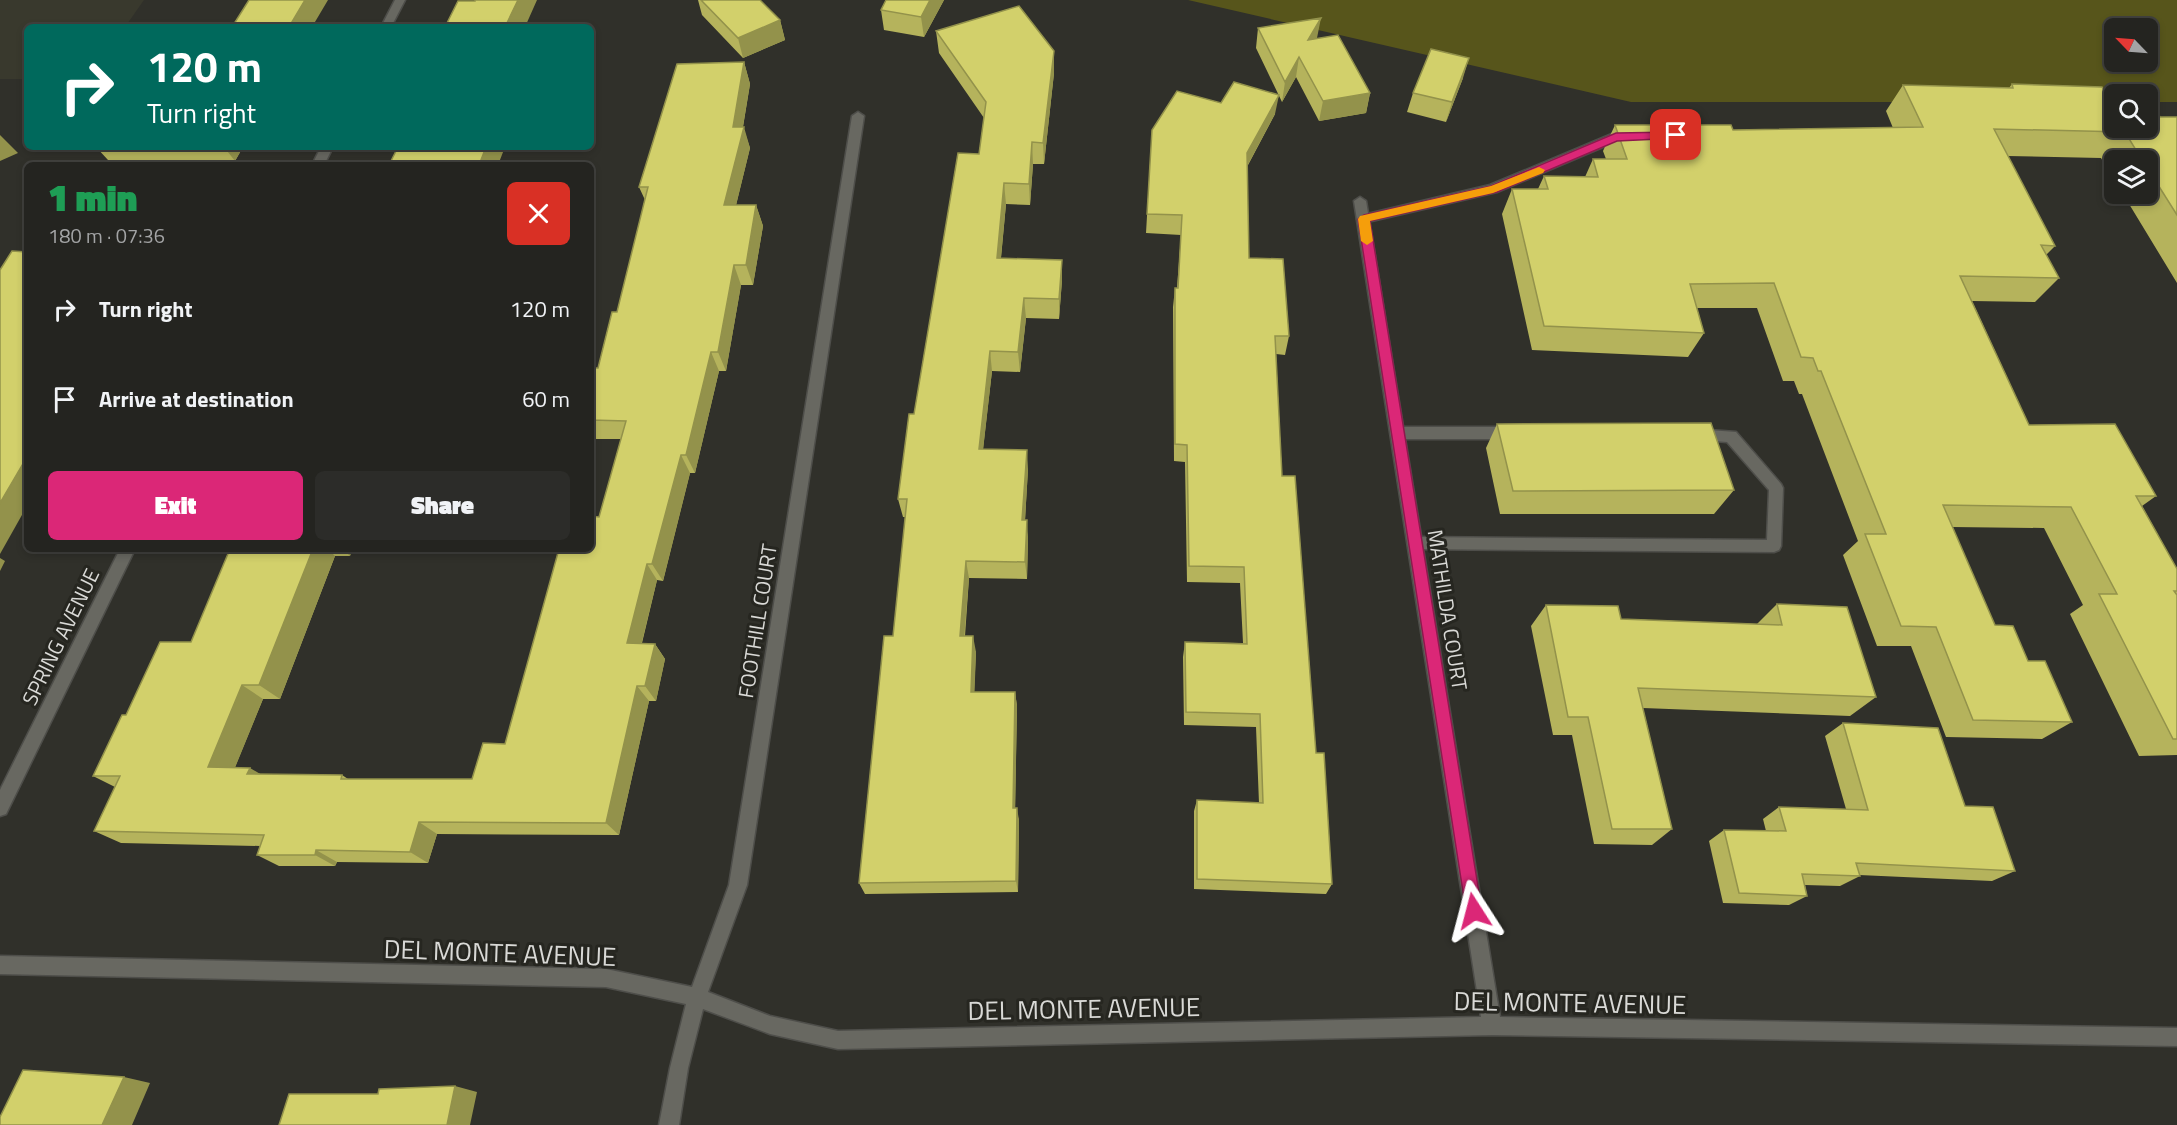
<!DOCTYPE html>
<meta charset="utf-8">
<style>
:root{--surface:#242420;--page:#2c2c29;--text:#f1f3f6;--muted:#a3a4a5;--line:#41413e;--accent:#db2777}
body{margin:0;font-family:"Titillium Web",sans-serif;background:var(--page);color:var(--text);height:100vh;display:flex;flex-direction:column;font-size:22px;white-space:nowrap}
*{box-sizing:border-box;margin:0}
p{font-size:20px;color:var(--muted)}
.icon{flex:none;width:33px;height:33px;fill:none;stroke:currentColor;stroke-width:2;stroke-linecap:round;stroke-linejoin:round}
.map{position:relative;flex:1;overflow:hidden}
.sheet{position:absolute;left:24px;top:162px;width:570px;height:390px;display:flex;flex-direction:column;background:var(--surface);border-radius:9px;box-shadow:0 3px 9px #0003,0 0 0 2px var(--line)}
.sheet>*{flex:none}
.hud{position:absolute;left:24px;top:24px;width:570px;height:126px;border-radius:9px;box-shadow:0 3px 9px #0003,0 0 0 2px var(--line);background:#00695c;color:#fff;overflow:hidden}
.needle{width:39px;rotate:295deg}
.buttons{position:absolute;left:2104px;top:18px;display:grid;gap:12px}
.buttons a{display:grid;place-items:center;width:54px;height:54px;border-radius:9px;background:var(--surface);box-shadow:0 3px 9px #0003,0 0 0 2px var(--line);font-size:30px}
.pin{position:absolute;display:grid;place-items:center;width:51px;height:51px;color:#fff;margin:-26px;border-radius:12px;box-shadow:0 3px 9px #0006}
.me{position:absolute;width:66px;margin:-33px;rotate:351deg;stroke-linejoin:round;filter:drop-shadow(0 0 4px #0008)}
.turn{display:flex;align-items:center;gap:21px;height:126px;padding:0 24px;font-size:27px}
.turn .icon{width:78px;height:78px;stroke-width:2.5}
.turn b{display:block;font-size:42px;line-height:51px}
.round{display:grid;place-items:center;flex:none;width:63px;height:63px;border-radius:9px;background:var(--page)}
.overview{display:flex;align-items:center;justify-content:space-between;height:102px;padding:0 24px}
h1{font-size:36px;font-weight:800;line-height:45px;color:#1e9e55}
.cta{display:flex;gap:12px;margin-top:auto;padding:12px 24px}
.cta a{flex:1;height:69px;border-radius:9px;background:var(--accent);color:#fff;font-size:24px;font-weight:800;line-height:69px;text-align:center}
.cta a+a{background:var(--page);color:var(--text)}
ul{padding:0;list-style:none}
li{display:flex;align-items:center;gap:18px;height:90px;padding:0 24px}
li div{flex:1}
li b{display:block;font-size:22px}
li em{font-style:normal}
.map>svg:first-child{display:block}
.built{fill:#39392d}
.green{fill:#57551b;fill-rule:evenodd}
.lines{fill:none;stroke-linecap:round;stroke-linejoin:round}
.service-casing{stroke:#4e4e4a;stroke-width:3}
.minor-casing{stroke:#4e4e4a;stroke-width:3}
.service{fill:#686861;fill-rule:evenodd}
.minor{fill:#686861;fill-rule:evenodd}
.wall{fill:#b5b35c}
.shaded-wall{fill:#93924b}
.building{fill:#d2d06b;stroke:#93924b;stroke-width:1.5}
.route{fill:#db2777;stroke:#8e194d;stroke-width:1.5}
.slow{fill:#f59e0b}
.labels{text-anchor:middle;stroke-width:6;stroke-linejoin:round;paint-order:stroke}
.street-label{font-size:21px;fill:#d9d9d6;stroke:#262620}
.near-street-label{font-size:26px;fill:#d9d9d6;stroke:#262620}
</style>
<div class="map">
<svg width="2177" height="1125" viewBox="0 0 2177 1125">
<rect width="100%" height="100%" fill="#30302a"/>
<path class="built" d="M0,0H144L125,27H27V79H0Z"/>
<path class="green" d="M1188,0H2177V102H2148V94H2115V102H1631ZM2115,28H2148V62H2115Z"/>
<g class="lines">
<g class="service-casing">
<path id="service" d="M1626,133L1630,134V140L1617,141L1497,192L1363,223L1357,219L1363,215L1490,185L1612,134Z
M1398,427H1512L1517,429L1519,433L1517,437L1512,439H1398L1393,437L1391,433L1393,429Z
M1695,429L1736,432L1781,484L1783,488L1781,546L1779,550L1774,552L1415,549L1410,547L1408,543L1410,539L1415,537L1767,540L1769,490L1727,442L1690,439L1688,435L1690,431Z"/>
</g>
<g class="minor-casing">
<path id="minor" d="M395,0H405L391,27H381Z
M858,112L864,116L747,885L708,992L770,1016L838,1031L1481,1017L1354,201L1360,197L1366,201L1500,1017L2177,1028V1046L1492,1035L838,1049L770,1034L703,1009L688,1068L679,1125H659L670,1068L686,1004L606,987L0,974V956L606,969L692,987L729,885L852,116Z
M321,147H333L324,165H312Z
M120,549H135L6,814L0,816V790Z"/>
</g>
<use href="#service" class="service"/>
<use href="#minor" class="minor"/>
</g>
<path class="wall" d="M698,0H760L780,20L785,40L743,58L702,15Z
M886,0H944L924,37L884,30L881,10Z
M1258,28L1316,39L1370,93L1366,113L1319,121L1296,77L1282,102L1256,48Z
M936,31L1054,51V73L1044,164H1033L1030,205L1006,204L1001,258L1062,260V280L1059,319L1026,318L1020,372L992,371L983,449L1028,469L1025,520L1028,538L1027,579L969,578L965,636L976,652L974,692H1015L1017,706L1015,808L1019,820L1018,892L865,894L859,883L893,636L906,517H903L898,499L914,414L979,154L984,118L939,53Z
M744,62L750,84L743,127L750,148L736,205H756L763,226L753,285H741L726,371H719L695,473H690L663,581L657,580L642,643L655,644L665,659L656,701H649L619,835L437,834L428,863L337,862L335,866H279L257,855L260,846L121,843L94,831L115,787L93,776L126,715L191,642L230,549H352L350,556H335L280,699H263L235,767L260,774L342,775L348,779H472L505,744L599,517L621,439H591V381L598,368L617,312L645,200L639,187Z
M1463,78L1446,122L1407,112L1413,93Z
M2012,84L2106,94L2160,117H2177V283L2123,194H2148V160H2115V181L2101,158L2008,156L2055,246L2046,255L2059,278L2035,302L1972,301L2029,425L2156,496L2142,506L2177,569V755L2139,756L2070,614L2083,605L2044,528L1952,527L1995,625L2028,661L2072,722L2042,739L1946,737L1911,646H1877L1843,555L1858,541L1802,394H1799L1794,381H1783L1757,308H1697L1704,333L1688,357L1532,350L1502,214L1512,189H1538L1544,176L1585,177L1593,159H1606L1603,151L1615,125L1733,130L1893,128L1886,111L1903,85L2009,88Z
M1221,103L1275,114L1247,167L1249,258L1289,336L1285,355L1276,354L1282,476L1332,884L1326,894L1194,889V811L1197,800L1259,803L1256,727L1184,725L1183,657L1185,642L1243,643L1240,583L1187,582L1185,462L1174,461L1173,307L1175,288H1177L1181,235L1146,233L1152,130Z
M96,147H243L235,161L108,160Z
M1497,424L1734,490L1714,514H1500L1486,448Z
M1777,604L1876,697L1850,716L1643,708L1672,829L1652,845L1594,844L1572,735H1553L1531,626L1546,605L1621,619L1757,624Z
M1843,723L1965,806L2015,871L1992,881L1859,875L1860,876L1840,886L1805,885L1807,896L1789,905L1723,903L1709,841L1724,830L1766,831L1763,819L1779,807L1846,809L1825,736Z"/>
<path class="shaded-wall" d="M305,0H328L312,27H289Z
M518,0H537L525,27H505Z
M930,0H944L924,37L921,17Z
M1321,18L1317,38L1305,60L1308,40Z
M780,20L785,40L743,58L738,38Z
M1054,51V73L1044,164L1043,143Z
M1299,57L1296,77L1282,102L1285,82Z
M1469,58L1463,78L1446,122L1452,102Z
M744,62L750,84L741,138L744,127L750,148L731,226L724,205L733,127Z
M1370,93L1366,113L1319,121L1323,101Z
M1279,95L1275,114L1244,172L1247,153Z
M0,135L18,153L0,161Z
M1032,142L1033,164L1030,205L1029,184Z
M224,147H243L235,161Z
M486,147H505L498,165H479Z
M1004,183L1006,204L999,278L997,258Z
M756,205L763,226L753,285L746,265Z
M1062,260V280L1059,319V299Z
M734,265L741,285L726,371L718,352Z
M1024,298L1026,318L1020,372L1018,352Z
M990,351L992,371L981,468L979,449Z
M711,352L719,371L695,473L686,455Z
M1027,450L1028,469L1024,538L1022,520Z
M681,455L690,473L663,581L652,564Z
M27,457V506L0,554V503Z
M1027,520L1028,538L1027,579L1025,562Z
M313,549H328L335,556L280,699L259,685Z
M343,549H352L350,556Z
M0,558L5,561L0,571Z
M966,561L969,578L963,652L960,636Z
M647,564L657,580L638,658L627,643Z
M973,636L976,652L974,706L971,692Z
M655,644L665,659L656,701L645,686Z
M242,685L263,699L230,780L208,767Z
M637,686L649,701L619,835L606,823Z
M1015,692L1017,706L1015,820L1013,808Z
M250,768L272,781L247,774Z
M1017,808L1019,820L1018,892L1016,881Z
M419,822L437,834L428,863L410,852Z
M316,850L337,862L335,866L315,855Z
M124,1077L150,1083L132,1125H102Z
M455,1086L477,1092L470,1125H447Z"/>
<path class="building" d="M249,0H305L289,27H232Z
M475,0H518L505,27H445L458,1H475Z
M701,0H760L780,20L738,38Z
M886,0H930L921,17L881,10Z
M1019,6L1054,51L1043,143L1032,142L1029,184L1004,183L997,258L1062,260L1059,299L1024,298L1018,352L990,351L979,449L1027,450L1022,520H1027L1025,562L966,561L960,636H973L971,692H1015L1013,808H1017L1016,881L859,883L884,636H893L907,499H898L909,414H914L958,153L979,154L986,102L936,31Z
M1321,18L1308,40L1338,35L1370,93L1323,101L1299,57L1285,82L1258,28Z
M1431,49L1469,58L1452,102L1413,93Z
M744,62L733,127H744L724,205H756L746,265H734L718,352H711L686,455H681L652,564H647L627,643L655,644L645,686H637L606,823L419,822L410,852L316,850L315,855H257L264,835L94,831L120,776H93L122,715H126L160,642H191L230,549H313L259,685H242L208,767L250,768L247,774L342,775L341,779H472L483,743L505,744L559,549H591V516L599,517L626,421L591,420V381L595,368H598L612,312H617L648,187H639L677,64Z
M1234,82L1279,95L1247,153L1249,258L1283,259L1289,336H1275L1282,476H1295L1316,753H1324L1332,884L1197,879V800L1263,803L1260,714L1186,712L1185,642L1247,644L1244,567L1189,566L1187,445L1175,444V288H1178L1182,215L1147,214L1152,130L1177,91L1221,103Z
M2012,84L2102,87L2106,94H2130H2115V128H2148V97L2160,117H2177V215L2148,169V160H2142L2125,132L1994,129L2055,246L2041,245L2059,278L1960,276L2029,425L2115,424L2156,496H2136L2177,569V591H2174L2177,595V739H2173L2099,594H2117L2071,507L1943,505L1995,625L2013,626L2028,661H2045L2072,722L1973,720L1936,627L1901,626L1865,534H1886L1821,371H1818L1813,358L1801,357L1774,283L1690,284L1704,333L1544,326L1512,189H1548L1544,176L1598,177L1593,159H1627L1615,125H1731L1733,130L1923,127L1903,85L2013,88Z
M398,147H486L479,165H389Z
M12,251L27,252V457L0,503V270Z
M1711,423L1734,490L1513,491L1497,424Z
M1777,604L1847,607L1876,697L1638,688L1672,829H1612L1588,717H1568L1546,605L1618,606L1621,619L1782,625Z
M1843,723L1938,728L1965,806L1993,807L2015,871L1856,863L1860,876L1802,874L1807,896L1739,893L1724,830L1786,831L1779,807L1868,810Z
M23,1070L124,1077L102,1125H0V1117Z
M455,1086L447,1125H279L289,1094H378L379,1089Z"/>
<path class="route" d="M1676,132L1680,133V138L1617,141L1497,192L1370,221L1482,911L1480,917L1474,919L1468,917L1466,911L1358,219L1364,215L1491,186L1616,133Z"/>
<path class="slow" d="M1539,167L1545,170L1543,173L1493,193L1370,221L1373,241L1367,245L1361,241L1358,219L1360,216L1491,186Z"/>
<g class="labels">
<g class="street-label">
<text transform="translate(1447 610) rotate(81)" y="7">MATHILDA COURT</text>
<text transform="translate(758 621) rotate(-81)" y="7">FOOTHILL COURT</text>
<text transform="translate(61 637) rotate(-64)" y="7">SPRING AVENUE</text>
</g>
<g class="near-street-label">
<text transform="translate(500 953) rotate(2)" y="9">DEL MONTE AVENUE</text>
<text transform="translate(1570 1003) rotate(1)" y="9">DEL MONTE AVENUE</text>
<text transform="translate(1084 1009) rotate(-1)" y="9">DEL MONTE AVENUE</text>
</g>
</g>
</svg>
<div class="buttons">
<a><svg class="needle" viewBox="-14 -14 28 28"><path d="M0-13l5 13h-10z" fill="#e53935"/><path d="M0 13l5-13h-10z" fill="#a3a4a5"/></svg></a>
<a><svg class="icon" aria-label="search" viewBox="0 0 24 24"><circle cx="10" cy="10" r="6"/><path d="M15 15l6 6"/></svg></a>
<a><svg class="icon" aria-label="layers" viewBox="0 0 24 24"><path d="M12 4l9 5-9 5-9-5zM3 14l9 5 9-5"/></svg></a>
</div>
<div class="pin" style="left:1676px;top:135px;background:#d93025"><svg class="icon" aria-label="arrive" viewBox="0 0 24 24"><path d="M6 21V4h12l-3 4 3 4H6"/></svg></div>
<svg class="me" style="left:1474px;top:911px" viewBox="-20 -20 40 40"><path d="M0-17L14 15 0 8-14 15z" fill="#db2777" stroke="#fff" stroke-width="4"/></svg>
<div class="hud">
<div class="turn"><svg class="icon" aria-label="right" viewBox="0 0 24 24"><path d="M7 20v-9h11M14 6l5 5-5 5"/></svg><div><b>120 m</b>Turn right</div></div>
</div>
<section class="sheet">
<div class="overview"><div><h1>1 min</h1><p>180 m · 07:36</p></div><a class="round" style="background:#d93025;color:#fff"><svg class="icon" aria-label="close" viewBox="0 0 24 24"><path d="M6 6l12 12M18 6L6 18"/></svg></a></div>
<ul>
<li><svg class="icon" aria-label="right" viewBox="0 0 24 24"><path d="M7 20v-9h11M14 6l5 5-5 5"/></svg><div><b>Turn right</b></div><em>120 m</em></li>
<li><svg class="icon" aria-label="arrive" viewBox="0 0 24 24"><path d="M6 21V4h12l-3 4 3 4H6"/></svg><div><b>Arrive at destination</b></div><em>60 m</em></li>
</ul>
<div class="cta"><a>Exit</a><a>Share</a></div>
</section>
</div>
